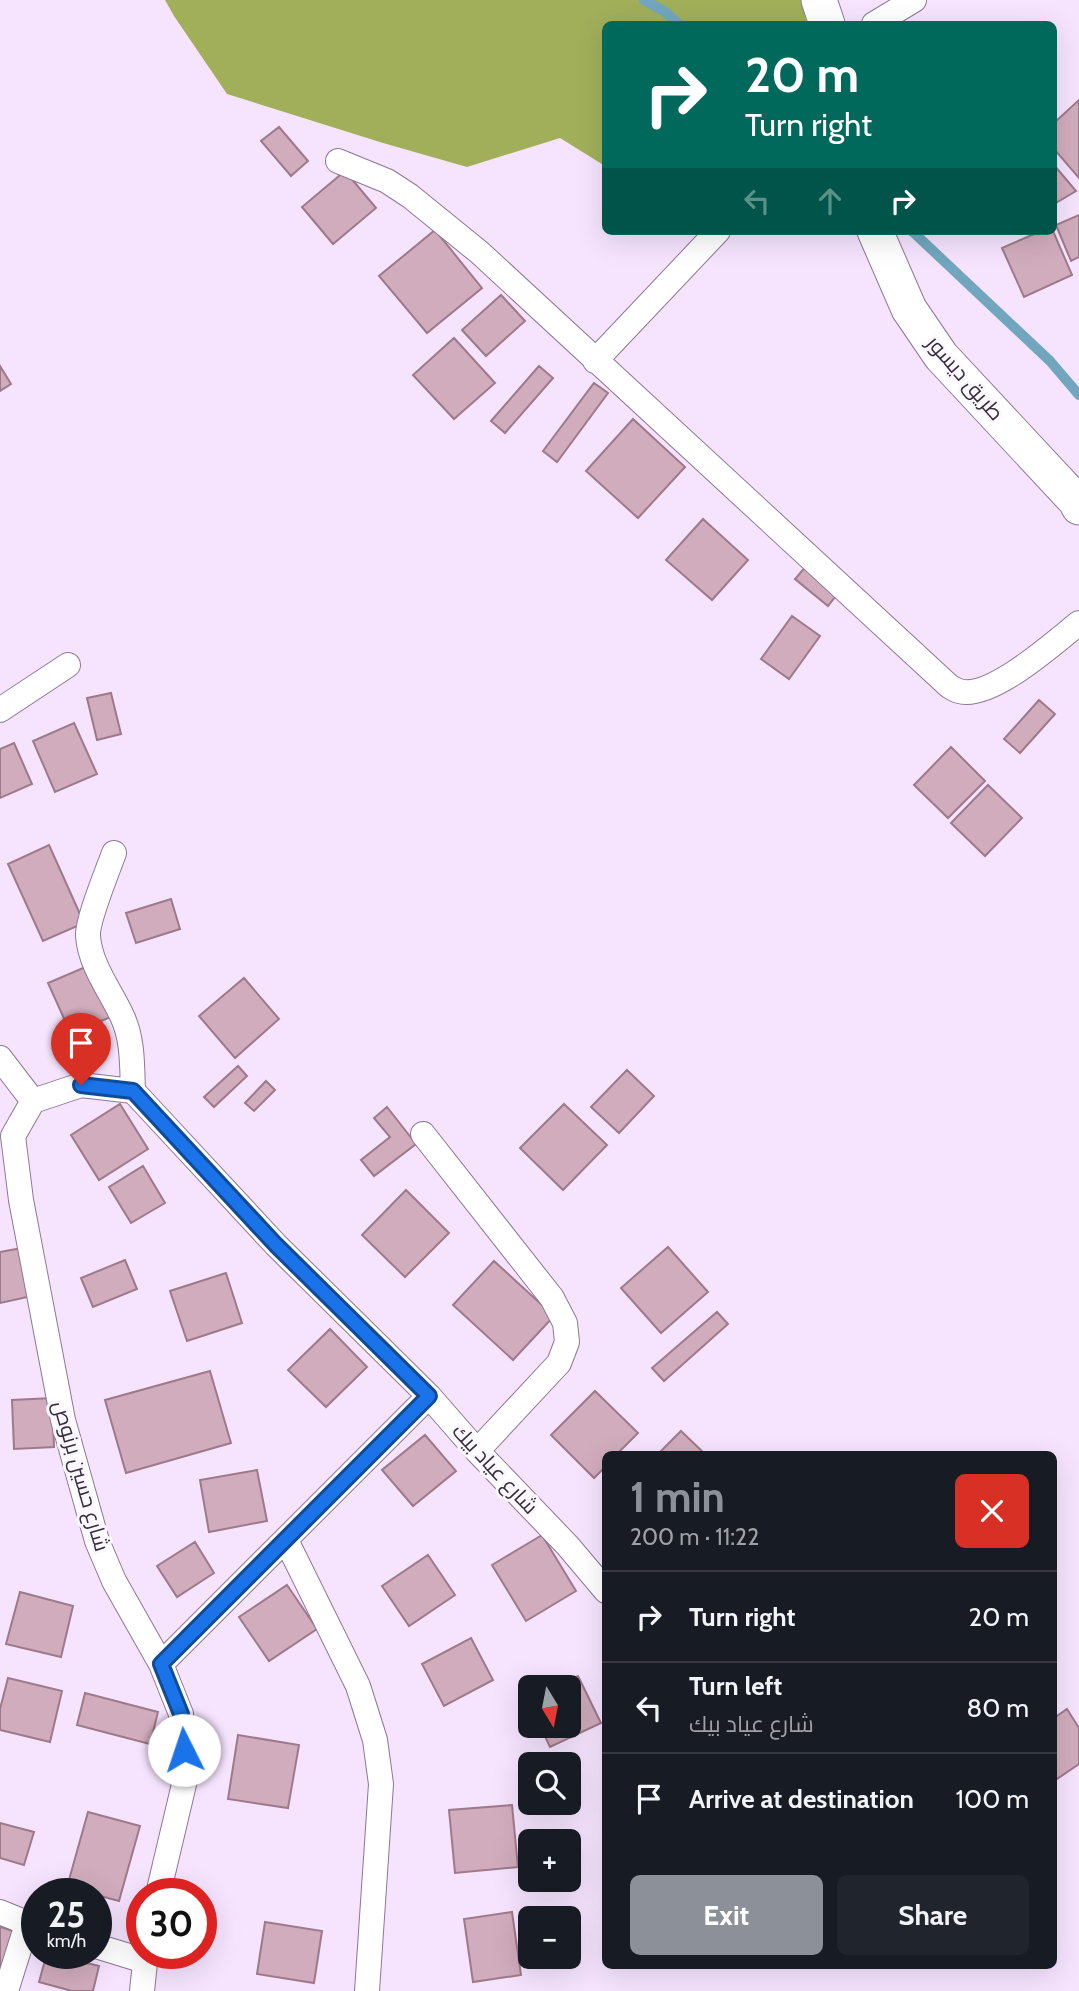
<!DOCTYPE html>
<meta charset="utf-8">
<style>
:root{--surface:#171b24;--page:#20242c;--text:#f1f3f6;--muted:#9ea1a6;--line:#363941;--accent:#8c9099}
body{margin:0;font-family:Cabin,Cairo,sans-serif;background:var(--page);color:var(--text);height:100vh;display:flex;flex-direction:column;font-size:26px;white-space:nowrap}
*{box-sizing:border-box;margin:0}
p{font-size:23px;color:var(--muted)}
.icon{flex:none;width:38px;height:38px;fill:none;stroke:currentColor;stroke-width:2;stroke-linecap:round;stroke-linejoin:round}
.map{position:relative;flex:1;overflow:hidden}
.sheet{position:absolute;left:602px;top:1451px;width:455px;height:518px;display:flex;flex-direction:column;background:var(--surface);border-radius:10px;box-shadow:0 7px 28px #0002}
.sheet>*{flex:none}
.banner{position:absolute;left:602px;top:21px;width:455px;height:214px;border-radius:10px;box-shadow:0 7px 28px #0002;background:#00695c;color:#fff;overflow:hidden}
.needle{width:46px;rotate:170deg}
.buttons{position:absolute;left:518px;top:1675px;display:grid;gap:14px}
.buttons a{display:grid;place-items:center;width:63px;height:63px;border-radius:10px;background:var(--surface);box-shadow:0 7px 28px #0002;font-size:35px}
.speed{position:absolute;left:21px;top:1878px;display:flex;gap:14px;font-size:35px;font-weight:700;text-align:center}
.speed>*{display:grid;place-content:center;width:91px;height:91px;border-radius:50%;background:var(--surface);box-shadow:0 7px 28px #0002;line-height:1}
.speed small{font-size:18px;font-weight:400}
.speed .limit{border:10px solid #d22;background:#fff;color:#111}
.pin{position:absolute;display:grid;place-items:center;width:60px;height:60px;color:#fff;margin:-72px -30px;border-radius:50% 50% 50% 0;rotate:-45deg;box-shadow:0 0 7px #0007}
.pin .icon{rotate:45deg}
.me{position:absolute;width:77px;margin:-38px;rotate:356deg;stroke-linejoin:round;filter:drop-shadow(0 0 5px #0008)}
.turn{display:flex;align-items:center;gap:24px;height:147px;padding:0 28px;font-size:32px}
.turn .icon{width:91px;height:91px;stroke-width:2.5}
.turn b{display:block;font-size:49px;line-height:60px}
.lanes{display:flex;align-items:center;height:66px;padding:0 28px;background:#0003;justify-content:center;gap:35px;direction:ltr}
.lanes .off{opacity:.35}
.round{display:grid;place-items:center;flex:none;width:74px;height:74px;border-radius:10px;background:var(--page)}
.head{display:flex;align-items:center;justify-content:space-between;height:119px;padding:0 28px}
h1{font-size:42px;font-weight:800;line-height:52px;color:var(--accent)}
.cta{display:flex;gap:14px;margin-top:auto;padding:14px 28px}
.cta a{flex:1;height:80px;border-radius:10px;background:var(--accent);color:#fff;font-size:28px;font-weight:800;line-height:80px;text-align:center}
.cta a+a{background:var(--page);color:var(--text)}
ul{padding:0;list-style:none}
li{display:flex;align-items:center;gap:21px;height:91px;padding:0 28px;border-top:2px solid var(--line)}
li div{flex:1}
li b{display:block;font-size:26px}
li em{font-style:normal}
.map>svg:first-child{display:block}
.forest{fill:#a1af5b}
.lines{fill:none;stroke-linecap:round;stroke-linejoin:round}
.stream{stroke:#71a6be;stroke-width:10}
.building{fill:#d1acbd;stroke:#9d7a8a;stroke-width:2}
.street-casing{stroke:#8c7896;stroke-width:26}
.secondary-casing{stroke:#8c7896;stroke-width:37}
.street{stroke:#fff;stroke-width:24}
.secondary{stroke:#fff;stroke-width:35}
.route-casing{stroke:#114b97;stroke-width:18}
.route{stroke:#1a73e8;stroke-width:12}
.labels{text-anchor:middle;stroke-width:6;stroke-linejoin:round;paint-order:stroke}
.street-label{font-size:21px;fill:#362d3a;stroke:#fbf7fe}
</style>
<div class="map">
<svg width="1079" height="1991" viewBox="0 0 1079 1991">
<rect width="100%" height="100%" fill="#f6e4fe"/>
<path class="forest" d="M165,0H801L807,24H606L605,166L560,138L467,167L383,143L227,94L174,16Z"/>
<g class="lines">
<path class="stream" d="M644,0L664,11L679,24
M912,231L1050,361L1079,395"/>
</g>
<path class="building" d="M1079,100V178L1054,149V123Z
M279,127L308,161L291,176L261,141Z
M1054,165L1076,191L1054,204Z
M345,171L376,208L333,244L302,207Z
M1079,215V257L1071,261L1056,225Z
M435,230L482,288L427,333L379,276Z
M1041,231H1053L1072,275L1024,297L1002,248Z
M501,295L525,321L486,356L462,330Z
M454,338L495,383L454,419L413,375Z
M0,366L11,384L0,391Z
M539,366L553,378L505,433L491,421Z
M594,383L608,393L557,462L543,451Z
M633,419L685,467L638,518L586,471Z
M703,519L748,560L712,600L666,560Z
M807,565L839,592L828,606L795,579Z
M792,616L820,636L789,679L761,659Z
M111,693L121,734L97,740L87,698Z
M1039,700L1055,714L1020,753L1004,739Z
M74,723L97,774L55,792L33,741Z
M14,743L32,784L0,798V749Z
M951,747L985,781L948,818L914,785Z
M988,785L1022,818L985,856L951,823Z
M49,845L84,923L43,941L8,864Z
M171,899L180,929L136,943L126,913Z
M90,965L113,1016L71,1034L48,983Z
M244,978L279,1019L235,1058L199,1016Z
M238,1066L247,1076L214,1107L204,1097Z
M627,1070L654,1096L619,1133L591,1107Z
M266,1081L275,1090L254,1111L245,1103Z
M120,1104L148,1149L99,1180L71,1135Z
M564,1104L607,1145L563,1190L520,1148Z
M387,1107L416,1144L374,1176L361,1160L390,1137L374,1118Z
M143,1166L165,1203L131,1223L109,1187Z
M406,1190L449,1233L405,1277L362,1235Z
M668,1247L708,1292L661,1333L621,1288Z
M22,1248L32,1296L0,1303V1252Z
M125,1260L137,1289L93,1307L81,1278Z
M494,1261L554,1316L513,1360L453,1305Z
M226,1273L242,1323L187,1341L170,1291Z
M717,1312L728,1324L664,1381L652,1368Z
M330,1329L367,1367L326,1407L288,1370Z
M210,1371L231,1443L126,1473L105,1400Z
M595,1391L638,1433L617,1454H606V1466L594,1478L551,1435Z
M52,1398L54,1447L14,1449L12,1400Z
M681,1431L705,1454H658Z
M425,1435L456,1471L413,1506L382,1470Z
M257,1470L267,1521L209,1532L200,1480Z
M542,1535L576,1591L526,1621L492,1565Z
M195,1542L214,1573L177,1597L157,1566Z
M428,1555L455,1595L409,1626L382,1586Z
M287,1585L317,1629L269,1661L239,1617Z
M20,1592L73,1606L61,1657L6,1644Z
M471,1638L493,1680L444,1706L422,1664Z
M578,1676L601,1723L550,1747L540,1726H569V1687H554Z
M8,1678L62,1691L50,1742L0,1730V1709Z
M85,1693L158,1712L150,1744L77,1725Z
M1067,1709L1079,1728V1764L1054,1781V1718Z
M238,1735L299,1745L288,1808L228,1799Z
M512,1805L518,1867L455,1873L449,1810Z
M88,1812L140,1826L119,1901L67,1887Z
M0,1823L34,1832L24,1865L0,1858Z
M512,1912L521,1975L473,1982L464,1919Z
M265,1922L322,1931L314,1983L257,1974Z
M0,1927L13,1931L0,1971Z
M47,1953L99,1966L93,1991H72L39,1982Z"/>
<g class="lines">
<g class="street-casing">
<path id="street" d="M874,24L914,0
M338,161L387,181L410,196L479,252L949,686C952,688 955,690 959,691C990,701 1055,642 1079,623
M595,361L718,231
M0,710L68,665
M114,853C108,870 87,920 88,936C90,965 110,990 122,1016C133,1039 132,1065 133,1091
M0,1058L33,1101L13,1136L21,1200L63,1420L97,1541L114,1581L161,1664L181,1714L185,1780L158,1894
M33,1101L81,1085L133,1091L276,1245L429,1396L477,1451L568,1546L606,1591
M423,1134L552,1298L565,1323L567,1342L559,1363L477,1451
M286,1540L358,1686L375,1740L381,1784L367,1991
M161,1664L429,1396
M0,1912L37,1927
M96,1946L145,1961
M6,1991L27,1924
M142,1991L146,1953"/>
</g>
<g class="secondary-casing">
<path id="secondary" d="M819,0L827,24
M875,231L909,309L941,356L1076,501L1079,507"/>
</g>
<use href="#street" class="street"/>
<use href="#secondary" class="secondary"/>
</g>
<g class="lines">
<g class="route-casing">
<path id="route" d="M81,1085L133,1091L276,1245L429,1396L161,1664L181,1714L184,1750"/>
</g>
<use href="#route" class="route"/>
</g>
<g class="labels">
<g class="street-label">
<text transform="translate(965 378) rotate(49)" y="7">طريق ديسور</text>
<text transform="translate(495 1469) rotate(47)" y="7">شارع عياد بيك</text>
<text transform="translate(81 1476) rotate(74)" y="7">شارع حسين برنوص</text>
</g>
</g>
</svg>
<div class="buttons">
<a><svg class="needle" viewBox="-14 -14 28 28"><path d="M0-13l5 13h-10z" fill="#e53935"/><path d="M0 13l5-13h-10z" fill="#9ea1a6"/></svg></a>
<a><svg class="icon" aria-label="search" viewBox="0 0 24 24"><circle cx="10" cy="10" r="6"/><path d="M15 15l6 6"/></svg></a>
<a>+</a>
<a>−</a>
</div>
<div class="speed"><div>25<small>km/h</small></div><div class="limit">30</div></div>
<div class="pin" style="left:81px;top:1085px;background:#d93025"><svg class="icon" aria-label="arrive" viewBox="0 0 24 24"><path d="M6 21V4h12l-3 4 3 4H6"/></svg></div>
<svg class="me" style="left:184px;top:1750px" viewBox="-20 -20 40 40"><circle r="19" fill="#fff"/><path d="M0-13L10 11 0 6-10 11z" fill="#1a73e8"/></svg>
<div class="banner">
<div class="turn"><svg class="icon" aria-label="right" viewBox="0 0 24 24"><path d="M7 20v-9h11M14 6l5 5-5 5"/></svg><div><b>20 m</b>Turn right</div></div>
<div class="lanes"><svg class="icon off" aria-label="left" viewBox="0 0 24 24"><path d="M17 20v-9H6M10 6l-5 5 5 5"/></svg><svg class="icon off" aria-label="ahead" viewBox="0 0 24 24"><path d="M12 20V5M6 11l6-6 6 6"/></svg><svg class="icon" aria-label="right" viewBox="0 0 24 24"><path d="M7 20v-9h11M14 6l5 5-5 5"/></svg></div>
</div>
<section class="sheet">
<div class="head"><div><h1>1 min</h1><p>200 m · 11:22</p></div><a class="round" style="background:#d93025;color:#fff"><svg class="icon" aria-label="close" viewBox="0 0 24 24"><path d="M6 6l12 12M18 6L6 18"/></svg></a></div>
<ul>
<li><svg class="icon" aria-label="right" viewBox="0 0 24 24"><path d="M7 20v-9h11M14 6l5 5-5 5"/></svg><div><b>Turn right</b></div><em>20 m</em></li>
<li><svg class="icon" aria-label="left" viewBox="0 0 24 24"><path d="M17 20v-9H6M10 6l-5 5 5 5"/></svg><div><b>Turn left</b><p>شارع عياد بيك</p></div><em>80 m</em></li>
<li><svg class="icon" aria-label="arrive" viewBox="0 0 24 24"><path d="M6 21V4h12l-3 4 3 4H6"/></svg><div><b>Arrive at destination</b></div><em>100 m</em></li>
</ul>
<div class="cta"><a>Exit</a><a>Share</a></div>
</section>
</div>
